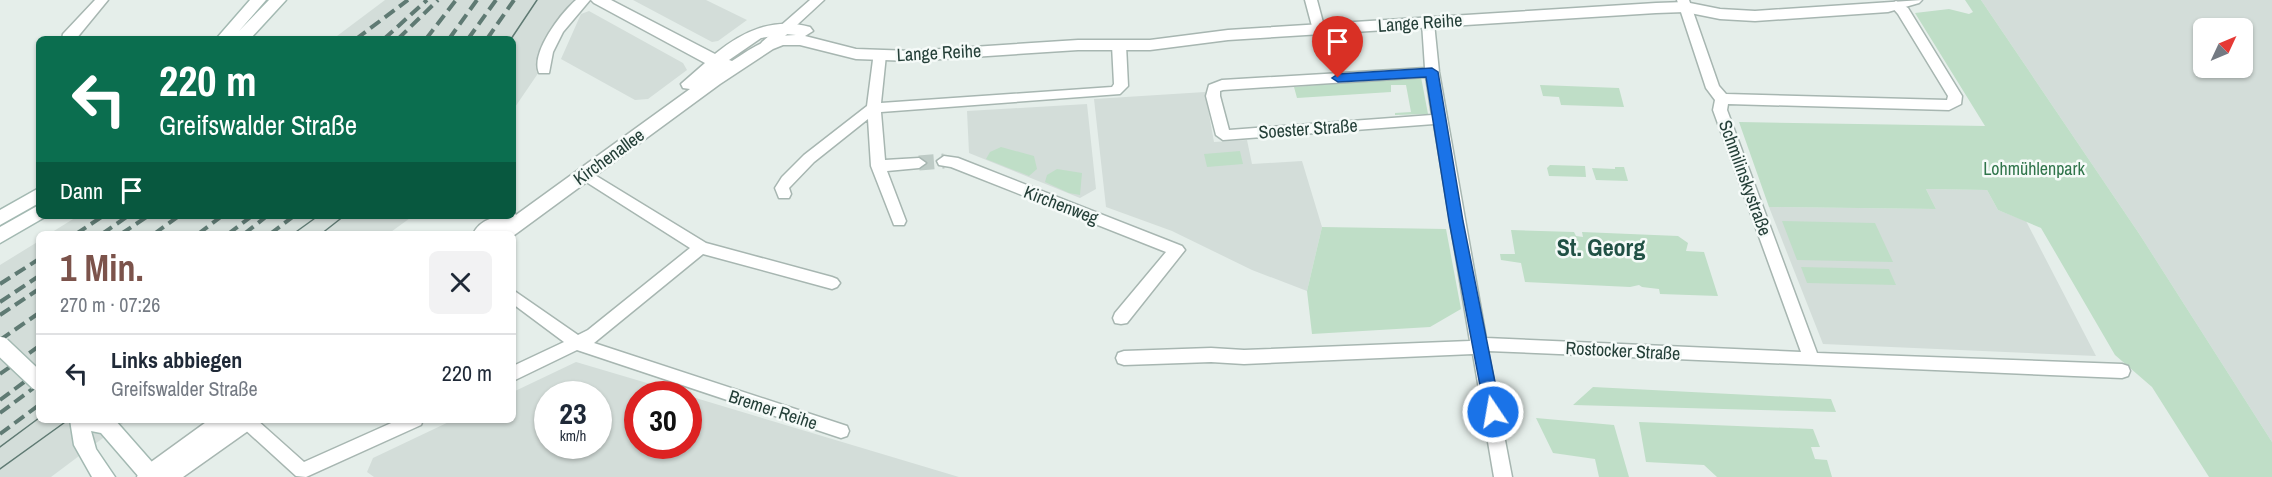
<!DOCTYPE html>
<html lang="de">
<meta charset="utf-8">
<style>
:root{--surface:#fff;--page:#f2f2f3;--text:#1f2937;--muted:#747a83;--line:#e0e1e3;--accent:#7c534b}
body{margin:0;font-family:"Archivo Narrow",sans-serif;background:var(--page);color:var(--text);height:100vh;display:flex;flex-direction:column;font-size:22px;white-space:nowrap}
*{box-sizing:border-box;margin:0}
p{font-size:20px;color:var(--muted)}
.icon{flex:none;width:33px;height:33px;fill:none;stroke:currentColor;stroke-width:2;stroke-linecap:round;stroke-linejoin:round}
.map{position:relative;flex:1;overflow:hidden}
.side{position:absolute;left:36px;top:231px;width:480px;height:192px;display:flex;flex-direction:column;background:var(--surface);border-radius:9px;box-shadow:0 2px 4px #0004}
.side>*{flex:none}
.top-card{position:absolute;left:36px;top:36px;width:480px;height:183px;border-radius:9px;box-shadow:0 2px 4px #0004;background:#0b6e4f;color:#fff;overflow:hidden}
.needle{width:39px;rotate:46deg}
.buttons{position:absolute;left:2193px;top:18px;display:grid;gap:12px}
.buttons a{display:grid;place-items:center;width:60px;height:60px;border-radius:9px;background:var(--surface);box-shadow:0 2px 4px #0004;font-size:30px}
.speed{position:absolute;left:534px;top:381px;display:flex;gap:12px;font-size:30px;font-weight:700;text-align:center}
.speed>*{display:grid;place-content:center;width:78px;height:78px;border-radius:50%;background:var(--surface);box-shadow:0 2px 4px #0004;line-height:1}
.speed small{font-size:15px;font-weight:400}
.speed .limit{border:9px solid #d22;background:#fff;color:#111}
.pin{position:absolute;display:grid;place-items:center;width:51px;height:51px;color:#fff;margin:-62px -26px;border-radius:50% 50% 50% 0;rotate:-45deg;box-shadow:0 0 6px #0007}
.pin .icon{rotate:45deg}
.me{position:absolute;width:66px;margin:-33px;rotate:348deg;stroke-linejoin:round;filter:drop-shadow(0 0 4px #0008)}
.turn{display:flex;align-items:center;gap:21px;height:126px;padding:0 24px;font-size:27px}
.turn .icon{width:78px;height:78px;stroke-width:2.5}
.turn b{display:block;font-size:42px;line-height:51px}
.then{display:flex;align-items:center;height:57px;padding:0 24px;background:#0003;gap:12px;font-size:22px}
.round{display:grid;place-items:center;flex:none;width:63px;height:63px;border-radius:9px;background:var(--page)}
.head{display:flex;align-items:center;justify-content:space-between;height:102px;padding:0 24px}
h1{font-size:36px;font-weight:800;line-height:45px;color:var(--accent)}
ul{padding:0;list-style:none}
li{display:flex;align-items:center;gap:18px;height:78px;padding:0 24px;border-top:2px solid var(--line)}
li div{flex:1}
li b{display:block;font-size:22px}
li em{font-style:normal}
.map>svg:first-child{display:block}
.built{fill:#d3ddd9;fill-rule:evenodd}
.green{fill:#bfdec7}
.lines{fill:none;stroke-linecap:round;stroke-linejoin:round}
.minor-tunnel{stroke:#becbc6;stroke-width:15;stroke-dasharray:15 8;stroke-linecap:butt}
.minor-casing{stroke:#a7b6b1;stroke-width:3}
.tertiary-casing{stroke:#a7b6b1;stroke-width:3}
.secondary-casing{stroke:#a3b9b2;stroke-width:3}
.minor{fill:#fff;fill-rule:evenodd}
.tertiary{fill:#fff;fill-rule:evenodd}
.secondary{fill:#fff;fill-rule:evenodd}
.tram{stroke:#5f7a73;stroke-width:1.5}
.rail{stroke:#5f7a73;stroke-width:4;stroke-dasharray:12 6;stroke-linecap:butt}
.secondary-bridge-casing{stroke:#a3b9b2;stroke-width:21;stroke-linecap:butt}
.secondary-bridge{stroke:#fff;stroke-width:18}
.route{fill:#1a73e8;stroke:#114b97;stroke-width:1.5}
.labels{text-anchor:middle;stroke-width:5;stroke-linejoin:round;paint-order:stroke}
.street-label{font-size:18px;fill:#243f38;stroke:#f5faf8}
.park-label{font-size:18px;fill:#30754b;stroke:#f5faf8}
.district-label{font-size:24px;font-weight:bold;fill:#215145;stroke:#f5faf8}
</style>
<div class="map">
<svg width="2272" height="477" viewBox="0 0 2272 477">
<rect width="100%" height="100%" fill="#e5eeea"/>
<path class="built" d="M385,0H582L554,50L513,110V39H333Z
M633,0H706L747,20L718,41L712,42Z
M1981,0H2272V442L2140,235ZM2204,28H2242V68H2204Z
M589,11L683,63L687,70L648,99L635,100L561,59L581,14Z
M1205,92L1214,142L1247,140L1252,164L1302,161L1322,227L1307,291L1252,270L1172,231L1106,207L1094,99Z
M1087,104L1096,189L1080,198L969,153L967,111Z
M1926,189L1987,190L1998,210L2026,221L2096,356L1823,344L1769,207L1936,209Z
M78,216H413L388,234H49Z
M39,241V420H127L51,477H0V265Z
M576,362L684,394H638V446H688L689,396L959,477H374L367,472L373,458L453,420H513V392ZM548,394H598V446H548Z"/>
<path class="green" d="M1965,0H1981L2140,235L2272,442V477H2209L2152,387L2115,355L2041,228L1998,210L1987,190L1926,189L1936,209L1769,207L1739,122L1985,126L1915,13L1949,9L1969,14L1973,12Z
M1421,77L1428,114L1395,115V113L1411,112L1406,85H1391V92L1297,98L1294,87Z
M1540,85L1619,88L1624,107L1561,105L1559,97L1543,96Z
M1001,147L1034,156L1037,169L1029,176L986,159L990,152Z
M1240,151L1243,164L1207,167L1204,154Z
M1550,165L1585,166L1586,177L1549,176L1547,168Z
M1615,167H1624L1628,181L1596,180L1592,168L1615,169Z
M1057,169L1082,173L1080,195L1069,193L1045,182L1047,175Z
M1782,221L1875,223L1893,262L1797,260Z
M1322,227L1446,229L1461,309L1430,327L1312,334L1307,291Z
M1511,230L1574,232L1576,236L1583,237L1582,232L1678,236L1688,243L1686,251L1704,252L1718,296L1660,294L1659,289L1642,287L1639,285L1630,287L1525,282L1521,263L1501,260L1500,254H1515Z
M1801,267L1889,269L1896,285L1807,283Z
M1593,387L1831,399L1836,412L1573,405Z
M1536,418L1614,425L1629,477H1599L1595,459L1553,453Z
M1639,422L1813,429L1820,447H1811L1815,459L1827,460L1832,477H1717L1704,465L1646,462Z"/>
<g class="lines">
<path class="minor-tunnel" d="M919,163L944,161"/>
<g class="minor-casing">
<path id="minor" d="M95,0H108L76,39H62L63,34Z
M576,0H590L563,32L553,52L549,73H539C530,53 561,13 576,0Z
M810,0H824L772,48H762L760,45L762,42Z
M1305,0H1317L1325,30L1324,33H1314L1313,30Z
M1677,0H1689L1719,86L1726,94L1947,100L1948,96L1898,14L1890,5L1896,1L1908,8L1962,96L1961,104L1949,110L1728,104L1727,110L1817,353L2122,364L2128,366L2130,371L2128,376L2122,378L1488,351L1512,477H1494L1473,354L1244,364L1211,362L1124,365L1118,363L1116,358L1118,353L1124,351L1211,348L1244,350L1470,341L1434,124L1223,140L1216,135L1206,96L1209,85L1222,80L1425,68L1422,23L1428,19L1434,23L1439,72L1486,338L1801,352L1713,110L1715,100L1706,88ZM1426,77L1432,115L1229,130L1220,96V91L1223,90Z
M1119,41L1126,45L1128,86L1120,94L881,112L885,160L919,158L926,163L919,168L887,171L906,221L904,225H894L871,166L868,119L814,162L789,188L791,194L789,198H779L775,188L782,177L804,155L867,106L874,52H884L886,55L881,103L1112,87L1114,84L1112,45Z
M944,156L958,158L1182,246L1185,250L1127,323L1121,324L1115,323L1113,318L1115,313L1166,252L951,167L939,165L937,161Z
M585,169L706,243L832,277L837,279L840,283L837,287L832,289L703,254L594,343L847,426L849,431L847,436L841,438L577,350L513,381V366L564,342L513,304V290L578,335L588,330L690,248L580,178L578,174L580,170Z
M239,420H257L304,462L398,420H423L421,425L306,477L296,476L241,426Z"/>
</g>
<g class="tertiary-casing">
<path id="tertiary" d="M591,0H611L715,54C743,31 774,17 810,27L813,31L805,36L856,49L912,51L1078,40H1150L1228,30L1656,3L1685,2L1720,9L1755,11L1922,0L1919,3L1888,12L1755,21L1720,19L1685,12L1656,13L1228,40L1150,50H1078L912,61L856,59L800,45H783L773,49L720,84L513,236V234H473C481,218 497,216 513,216V211L516,215L690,89L683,88L681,84L705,63L594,3ZM786,34L796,35C770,35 753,47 732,61L729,60L761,38Z
M209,420H258L255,426L183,477H137L140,470Z"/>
</g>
<g class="secondary-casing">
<path id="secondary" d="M250,0H266L239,31L269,0H286L250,39H233L234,37L233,39H216Z
M39,188V203L0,225V210Z
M39,205V216L45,217L0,243V227Z
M70,420H115L159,470L162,477H139L101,433L91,431L96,449L115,477H92L74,445Z"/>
</g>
<use href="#minor" class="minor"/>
<use href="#tertiary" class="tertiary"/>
<use href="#secondary" class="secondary"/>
<path class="tram" d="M511,39L537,0
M293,234L318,216
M321,234L344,216
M0,447L39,418
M0,469L68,420"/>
<path class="rail" d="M356,39L408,0
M384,39L427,0
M398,39L438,0
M426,39L456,0
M449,39L477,0
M468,39L496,0
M487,39L514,0
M76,234L103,216
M102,234L128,216
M121,234L148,216
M154,234L179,216
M198,234L222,216
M228,234L252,216
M244,234L267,216
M270,234L294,216
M0,284L39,259
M0,302L39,276
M0,315L39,289
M0,340L39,313
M0,374L39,346
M0,400L39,371
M0,413L39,384
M0,434L39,405"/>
<g class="secondary-bridge-casing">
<path id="secondary-bridge" d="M1,346L39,382"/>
</g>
<use href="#secondary-bridge" class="secondary-bridge"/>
</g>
<path class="route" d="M1432,68L1438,72L1463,221L1501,412L1498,416L1493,418L1488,416L1485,412L1449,221L1426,77L1338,82L1332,78L1338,74Z"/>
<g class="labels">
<g class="street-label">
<text transform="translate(1420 23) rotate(-4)" y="6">Lange Reihe</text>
<text transform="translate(939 53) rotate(-3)" y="6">Lange Reihe</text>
<text transform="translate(1308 129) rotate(-4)" y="6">Soester Straße</text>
<text transform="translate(609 157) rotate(-36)" y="6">Kirchenallee</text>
<text transform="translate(1745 178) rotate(70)" y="6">Schmilinskystraße</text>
<text transform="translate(1061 205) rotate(21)" y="6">Kirchenweg</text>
<text transform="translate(1623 351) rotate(3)" y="6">Rostocker Straße</text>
<text transform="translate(773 410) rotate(18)" y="6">Bremer Reihe</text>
</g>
<g class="park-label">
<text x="2034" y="175">Lohmühlenpark</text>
</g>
<g class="district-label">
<text x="1601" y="256">St. Georg</text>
</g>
</g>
</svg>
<div class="buttons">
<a><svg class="needle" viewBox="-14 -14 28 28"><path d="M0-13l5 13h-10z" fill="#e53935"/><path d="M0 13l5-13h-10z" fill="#747a83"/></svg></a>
</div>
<div class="speed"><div>23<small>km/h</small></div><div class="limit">30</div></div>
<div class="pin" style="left:1338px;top:78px;background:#d93025"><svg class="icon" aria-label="arrive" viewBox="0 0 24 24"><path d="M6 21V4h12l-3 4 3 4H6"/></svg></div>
<svg class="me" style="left:1493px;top:412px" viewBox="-20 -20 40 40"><circle r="17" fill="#1a73e8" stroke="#fff" stroke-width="3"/><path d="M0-11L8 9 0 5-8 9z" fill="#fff"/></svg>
<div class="top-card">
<div class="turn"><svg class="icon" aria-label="left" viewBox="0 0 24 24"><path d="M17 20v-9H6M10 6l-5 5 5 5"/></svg><div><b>220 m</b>Greifswalder Straße</div></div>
<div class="then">Dann<svg class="icon" aria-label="arrive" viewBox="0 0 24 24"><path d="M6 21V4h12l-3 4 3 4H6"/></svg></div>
</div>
<section class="side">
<div class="head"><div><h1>1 Min.</h1><p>270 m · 07:26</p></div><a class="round"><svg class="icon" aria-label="close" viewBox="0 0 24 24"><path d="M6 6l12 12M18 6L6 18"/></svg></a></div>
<ul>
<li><svg class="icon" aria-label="left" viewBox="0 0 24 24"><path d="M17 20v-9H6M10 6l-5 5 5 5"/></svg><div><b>Links abbiegen</b><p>Greifswalder Straße</p></div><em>220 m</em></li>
</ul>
</section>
</div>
